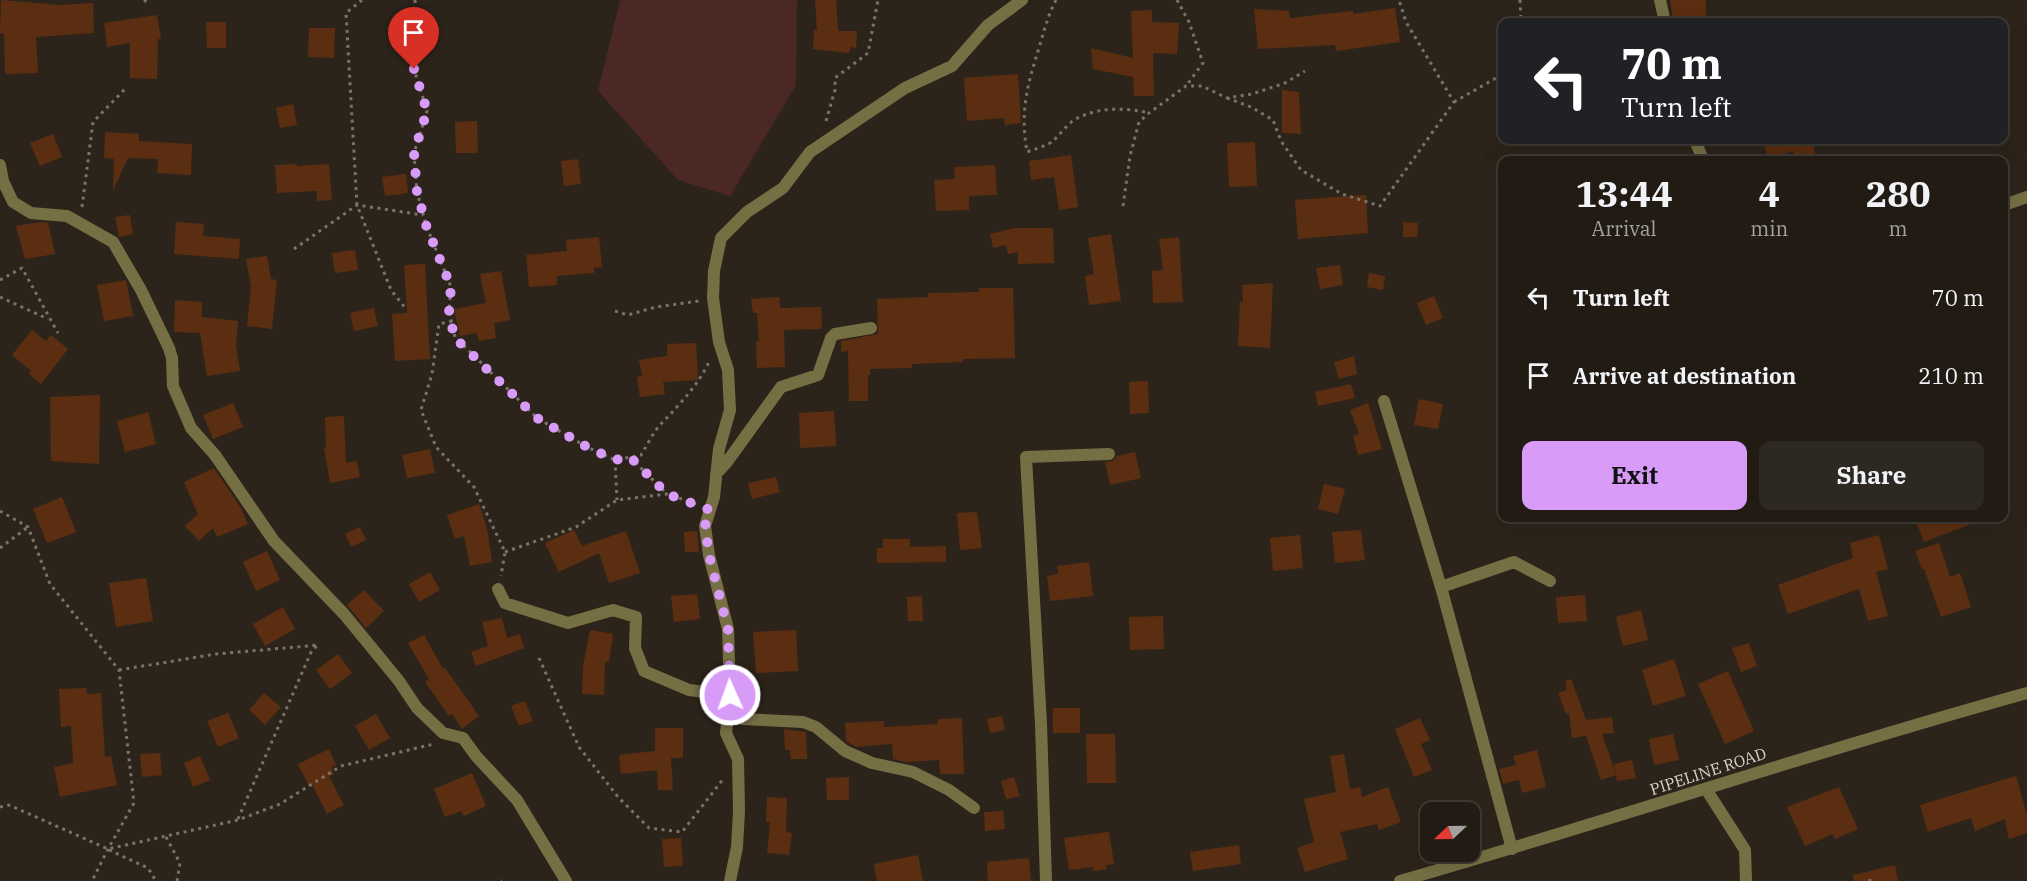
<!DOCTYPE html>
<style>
:root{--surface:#211b14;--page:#2d2822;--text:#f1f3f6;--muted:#a2a1a0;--line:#3e3934;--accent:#d89bf8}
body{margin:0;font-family:"IBM Plex Serif",serif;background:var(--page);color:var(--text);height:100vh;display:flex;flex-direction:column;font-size:22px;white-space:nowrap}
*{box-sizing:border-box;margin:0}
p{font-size:20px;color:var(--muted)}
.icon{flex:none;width:33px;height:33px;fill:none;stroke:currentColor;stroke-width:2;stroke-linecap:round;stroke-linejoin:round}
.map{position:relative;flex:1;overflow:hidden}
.sheet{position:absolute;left:1498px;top:156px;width:510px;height:366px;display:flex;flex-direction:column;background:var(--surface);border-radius:12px;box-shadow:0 6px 24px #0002,0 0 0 2px var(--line)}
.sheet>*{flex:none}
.hud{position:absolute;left:1498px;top:18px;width:510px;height:126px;border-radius:12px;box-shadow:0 6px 24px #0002,0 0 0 2px var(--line);background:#202124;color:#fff;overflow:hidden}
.needle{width:39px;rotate:248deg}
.buttons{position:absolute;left:1420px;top:802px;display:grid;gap:12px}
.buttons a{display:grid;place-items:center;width:60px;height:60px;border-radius:12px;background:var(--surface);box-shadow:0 6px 24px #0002,0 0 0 2px var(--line);font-size:30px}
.pin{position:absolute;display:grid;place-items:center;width:51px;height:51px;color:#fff;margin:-62px -26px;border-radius:50% 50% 50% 0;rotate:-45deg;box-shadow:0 0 6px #0007}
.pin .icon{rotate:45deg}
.me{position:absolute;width:66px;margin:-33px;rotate:358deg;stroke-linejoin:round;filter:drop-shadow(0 0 4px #0008)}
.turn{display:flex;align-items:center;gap:21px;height:126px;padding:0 24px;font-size:27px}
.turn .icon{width:78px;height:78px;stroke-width:2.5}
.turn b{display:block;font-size:42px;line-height:51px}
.eta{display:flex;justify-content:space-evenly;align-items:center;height:102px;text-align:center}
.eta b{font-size:36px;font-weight:700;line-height:42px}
.button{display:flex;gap:12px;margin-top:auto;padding:12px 24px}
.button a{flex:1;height:69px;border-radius:12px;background:var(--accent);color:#111;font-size:24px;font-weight:700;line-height:69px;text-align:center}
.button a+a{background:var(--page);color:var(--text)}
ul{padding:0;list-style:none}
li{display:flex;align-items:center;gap:18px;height:78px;padding:0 24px}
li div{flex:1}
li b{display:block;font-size:22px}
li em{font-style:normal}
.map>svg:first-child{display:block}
.green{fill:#4b2824}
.building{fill:#5c2e11}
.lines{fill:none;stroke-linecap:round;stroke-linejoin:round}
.path{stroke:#7a736b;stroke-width:3;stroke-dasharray:3 4.5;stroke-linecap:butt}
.minor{stroke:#776f44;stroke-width:12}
.tertiary{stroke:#776f44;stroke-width:12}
.route{stroke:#d89bf8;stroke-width:10;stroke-dasharray:0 18}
.labels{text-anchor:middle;stroke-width:6;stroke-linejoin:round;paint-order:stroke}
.street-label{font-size:16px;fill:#d7d1cb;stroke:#2c241a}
</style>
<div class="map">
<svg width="2027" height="881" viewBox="0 0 2027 881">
<rect width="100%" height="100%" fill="#2c241a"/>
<path class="green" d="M620,0H797L796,85L730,196L678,180L598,91Z"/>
<path class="building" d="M1,0L60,5L93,3L94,33L36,37L38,73L5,74L4,34L0,33Z
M815,0H836L838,31H857L856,48L851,47L849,53L813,49L814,29L817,30Z
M1670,0H1706V20H1673Z
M1395,8L1400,42L1336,51L1335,45L1258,49L1254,9L1289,11L1290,18L1353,11V14Z
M1152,10V22L1179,23L1177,54L1153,53L1154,96H1134L1133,77L1093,69L1091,48L1133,58L1131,11Z
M157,15L161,39H158L157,79L130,78V43L107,47L104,23Z
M206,22H226V48H207Z
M309,28H335L334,58L308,57Z
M1018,74L1021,123L1005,125L1004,118L967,121L964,78Z
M1282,90L1299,92L1301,134L1282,133Z
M293,104L297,125L280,128L276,108Z
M477,121L478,153H456L455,122Z
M105,132L139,134V141L192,144L191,175L157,173L158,159L128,158L113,190L114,159L104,158Z
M53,134L62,157L40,166L30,143Z
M1763,140H1816L1817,144L1813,145L1817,160H1795L1793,151L1768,158Z
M1255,142L1257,186L1229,187L1227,143Z
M1071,155L1078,207L1059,210L1054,177L1031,180L1029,161Z
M578,159L581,184L564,186L561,161Z
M297,164V166L329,164L332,200L317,201V191L277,193L275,165Z
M995,165L997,195L969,196V210L936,211L934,180L955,179L954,167Z
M406,174L408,193L385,196L382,177Z
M1366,195L1368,233L1298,239L1295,200Z
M130,215L133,234L119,237L115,217Z
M41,222L48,223L55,254L25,259L16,226Z
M176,222L204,224L203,236L240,239L239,259L174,254Z
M1403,222L1418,223L1417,237H1403Z
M1015,228H1053L1054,263L1018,264V252L1008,254L1006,245L993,248L990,234Z
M1111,234L1121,301L1089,305L1085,276L1094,274L1088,238Z
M599,237L602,267L594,268V273L557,276V285L529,287L526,255L567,251L566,240Z
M1179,237L1183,302L1153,303L1152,271L1163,270L1159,239Z
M355,250L358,270L335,273L332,253Z
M267,256L271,279L277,280L272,329L247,326L251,286L246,259Z
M425,264L430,359L395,361L392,314L407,313L404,265Z
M1340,265L1343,285L1320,289L1316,268Z
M501,271L510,320L494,323L496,338L479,341L477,333L460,336L454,309L486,303L480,274Z
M1369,273L1385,276L1383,290L1367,287Z
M126,280L133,316L104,321L97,285Z
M1273,283L1270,348L1238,346L1240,302H1243L1242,285Z
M979,288H1013L1015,358L963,359V362L912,364V368L870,369V375H868V401H849L848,351L841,352V341L878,334L877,299L928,297V293L979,292Z
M1434,296L1443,318L1426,325L1417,303Z
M779,297L780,308L821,307L822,329L784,330L785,367L757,368L756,342L759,341L757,313H753L751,299Z
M175,300L202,302V317L238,321L236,346L240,371L207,376L200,333L174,332Z
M374,308L378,326L354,331L350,313Z
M32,330L46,341L51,335L68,349L41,384L29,374L31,371L12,355Z
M696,343L698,380L663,382L665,394L640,397L637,377L642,376L639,360L667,356V344Z
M1354,356L1357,374L1339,379L1334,362Z
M1148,381L1149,413L1130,414L1129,382Z
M1351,384L1355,398L1318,406L1315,392Z
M100,395L99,464L51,461L50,397Z
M1419,399L1443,404L1438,429L1414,425Z
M233,403L243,427L213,439L203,415Z
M1368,403L1382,449L1358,455L1353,436L1359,434L1350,410Z
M834,411L836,446L800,448L799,413Z
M148,412L156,444L125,452L117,421Z
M344,416L346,463L357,461L360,477L330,483L324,448L326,447L325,417Z
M430,449L435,473L407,478L402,455Z
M1135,452L1141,478L1110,485L1105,462L1113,461L1117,456Z
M214,468L241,508L248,524L217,537L213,528L199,541L185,526L198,514L184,482Z
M776,477L780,492L752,499L748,483Z
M1324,484L1345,489L1338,514L1318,509Z
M62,497L76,532L47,543L33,509Z
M479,504L487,528L492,562L470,566L464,536L455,539L447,515Z
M977,512L982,548L960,550L957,513Z
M1915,518H1984V519L1924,542Z
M360,527L366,540L351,547L345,534Z
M574,530L582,546L626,531L640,573L609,583L599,553L559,572L545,543Z
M1361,530L1365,560L1335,563L1332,532Z
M697,531L699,552H685L684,532Z
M1300,535L1303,568L1273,571L1270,538Z
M1879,535L1888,569L1876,572L1888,616L1868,621L1859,589L1788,614L1778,585L1853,558L1850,543Z
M883,539H910V547L946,546V562L877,563V548H883Z
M1939,543L1950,577L1960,573L1971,607L1941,617L1924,569H1922L1915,551Z
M267,551L280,580L256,591L243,562Z
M1089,562L1093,596L1050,601L1047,576L1058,574L1057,566Z
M430,572L440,590L419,602L409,584Z
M146,578L153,621L116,627L109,583Z
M364,590L384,611L366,628L347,605Z
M697,594L700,619L674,622L671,596Z
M1585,595L1587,621L1558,623L1556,597Z
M922,596L923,621H908L907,597Z
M283,607L295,629L265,646L253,624Z
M1641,610L1648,640L1623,646L1616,617Z
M1163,616L1164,649L1130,650L1129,617Z
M502,618L507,638L520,634L524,648L476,666L471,652L488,646L482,622Z
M590,630L613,634L609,662H605L604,695L582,694L583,666Z
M796,630L798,671L756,673L753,632Z
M424,635L443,669L445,668L479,716L462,729L452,714L449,716L425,682L429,679L408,643Z
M1749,643L1757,666L1741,672L1732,648Z
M338,654L352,673L330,689L316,670Z
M1674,659L1686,696L1653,706L1642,670Z
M1728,671L1754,731L1725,744L1698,684Z
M1571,679L1586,720L1612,717L1614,733L1602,734L1616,774L1614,764L1632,760L1636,778L1617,781L1616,775L1601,780L1586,736L1572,738L1569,713L1566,714L1558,693L1567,690L1565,681Z
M86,688L87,694L101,693L105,757L111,756L117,785L60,797L54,767L73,763L71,726L61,727L59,689Z
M264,693L281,707L265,725L249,710Z
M525,701L533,721L519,726L511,706Z
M1053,708H1080V733H1053Z
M228,713L239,738L218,747L207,721Z
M376,714L390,738L369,750L355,726Z
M1002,716L1005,730L990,733L987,719Z
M962,718L964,774H940L939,760L905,762L893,759L892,744L856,747L846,741L845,723L884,721V727L938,724V719Z
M1420,718L1430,740L1421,744L1432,770L1414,777L1395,729Z
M655,728H683V758H671L673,790H658L657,770L621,774L619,755L655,751Z
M784,729L806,732L807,759H791L790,750H785Z
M1086,734H1115L1116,783H1087Z
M1673,734L1679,760L1654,765L1649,739Z
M329,749L336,765L331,767L334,774L329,776L344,805L327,814L312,784L309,786L298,764Z
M1537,750L1546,787L1522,793L1519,780L1503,784L1499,769L1516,765L1513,756Z
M160,753L162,775L142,777L140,754Z
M1344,754L1350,789L1360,787L1362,797L1388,787L1401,822L1379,830L1377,824L1340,832L1348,859L1305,872L1297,848L1314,842L1304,799L1336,792L1330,756Z
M200,756L210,780L193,787L184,763Z
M472,773L486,806L464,816L461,811L445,817L434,789Z
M2016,776L2027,815V833L2009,839L2005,819L1975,831L1971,818L1928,832L1920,805Z
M849,777V800H827L826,778Z
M1014,777L1020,796L1006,799L1001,781Z
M1839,787L1858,829L1835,839L1833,834L1805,846L1787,807Z
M767,797L787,798L786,832L792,833L789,855L767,853L770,822H766Z
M1003,811L1005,829L985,831L984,812Z
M1109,832L1114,864L1106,865L1107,869L1093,871V867L1069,870L1064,838Z
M681,838L683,866L664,867L662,839Z
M1239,845L1241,864L1193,871L1190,852Z
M918,855L923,881H877L874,864Z
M1029,858L1031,881H988L987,862Z
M1895,865L1898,881H1854L1853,875Z"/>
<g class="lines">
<path class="path" d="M144,0L148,3
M362,0L346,13L357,205L391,290L406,309
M415,0L417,45L414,69L427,111L414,153L417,192L426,225L451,287L449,310L455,337L537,418L587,447L615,460L641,455C647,446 652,434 659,426C678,406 697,387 709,362
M1056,0C1048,15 1044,31 1039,48C1027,86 1020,111 1027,152C1035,149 1043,147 1050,143C1059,137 1065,126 1074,120C1096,107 1125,107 1149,113
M1177,0L1189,22L1203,63L1186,86
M1520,0L1521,22
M1227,98L1251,107L1273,120L1281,141L1301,170L1342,194L1380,206L1454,102L1406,22L1399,0
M1454,102L1503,74
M826,121L835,90V78L868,53L878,0
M1123,206L1130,156L1139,122L1149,113L1186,86H1202L1227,98L1252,94L1285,83L1305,71
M82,207L93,122L126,88
M294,249L357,205L423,215
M0,280L22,268L58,333
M0,297L48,319
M615,311L628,315L656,307L699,301
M452,321L439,324L432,374L421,410L436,447L474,487L505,552L501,576
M630,457L667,494
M615,460L617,500
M0,511L28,527L50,584L119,670L134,803L108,849L92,881
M0,548L28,527
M505,552L576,527L617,500L667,494L696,504
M539,658L579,747L618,797L649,828L682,832L724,778
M119,670L216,654L319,645
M0,807L9,805L108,849L238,820L280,804L341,766L434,744
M238,819L312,650L317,646
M166,837L180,863L177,881
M109,850L148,868L156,881
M1870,879V881
M501,881H502"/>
<path class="minor" d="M1660,0L1665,22
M1695,140L1703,160
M0,165L3,181L13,202L31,213L67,216L113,242L141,290L169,348L172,358L173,386L191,428L215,455L274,541L344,614L399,681L417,708L443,733L463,738L476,756L517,800L566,881
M2004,205L2027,197
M1384,401L1441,587L1512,849
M716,474L727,462L781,387L818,375L831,338L835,334L871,328
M1441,587L1514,562L1550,581
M498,589L505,603L568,623L613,610L636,617L635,648L644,671L689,690L730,695
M728,714L743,719L803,722L816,727L845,751L872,763L913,772L949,790L974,808
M1706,789L1745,850L1746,881
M730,881L737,847L739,811L738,759L726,733L730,695L728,629L709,555L705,526L714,497L719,449L730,410L728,370L719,342L713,298L714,271L721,238L747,212L783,188L810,152L905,88L952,66L988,25L1022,0
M1046,881L1041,724L1026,457L1109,454"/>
<path class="tertiary" d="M1400,881C1610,821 1816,751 2027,693"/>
</g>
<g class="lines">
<path class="route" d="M414,69L427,111L414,153L417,192L426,225L451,287L449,310L454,337L537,418L587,447L615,460L630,457L667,494L710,510L705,526L709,555L728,629L730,695"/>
</g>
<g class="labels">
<g class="street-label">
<text transform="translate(1708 771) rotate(-18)" y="6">PIPELINE ROAD</text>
</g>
</g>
</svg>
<div class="buttons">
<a><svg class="needle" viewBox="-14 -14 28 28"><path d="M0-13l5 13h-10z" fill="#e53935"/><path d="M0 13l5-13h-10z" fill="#a2a1a0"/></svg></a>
</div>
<div class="pin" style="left:414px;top:69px;background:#d93025"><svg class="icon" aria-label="arrive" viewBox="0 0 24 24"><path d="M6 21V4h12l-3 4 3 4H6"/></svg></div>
<svg class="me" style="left:730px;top:695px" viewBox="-20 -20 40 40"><circle r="17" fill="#d89bf8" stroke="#fff" stroke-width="3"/><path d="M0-11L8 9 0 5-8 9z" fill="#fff"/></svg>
<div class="hud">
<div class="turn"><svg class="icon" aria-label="left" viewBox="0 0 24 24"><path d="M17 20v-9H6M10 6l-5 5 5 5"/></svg><div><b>70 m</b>Turn left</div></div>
</div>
<section class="sheet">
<div class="eta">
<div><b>13:44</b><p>Arrival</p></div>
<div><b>4</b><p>min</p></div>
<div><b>280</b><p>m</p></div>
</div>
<ul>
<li><svg class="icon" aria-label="left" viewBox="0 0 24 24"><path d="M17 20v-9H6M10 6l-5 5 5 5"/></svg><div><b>Turn left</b></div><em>70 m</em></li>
<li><svg class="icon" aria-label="arrive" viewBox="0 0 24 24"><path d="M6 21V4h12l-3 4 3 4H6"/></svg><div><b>Arrive at destination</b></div><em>210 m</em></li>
</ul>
<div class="button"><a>Exit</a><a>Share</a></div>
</section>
</div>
